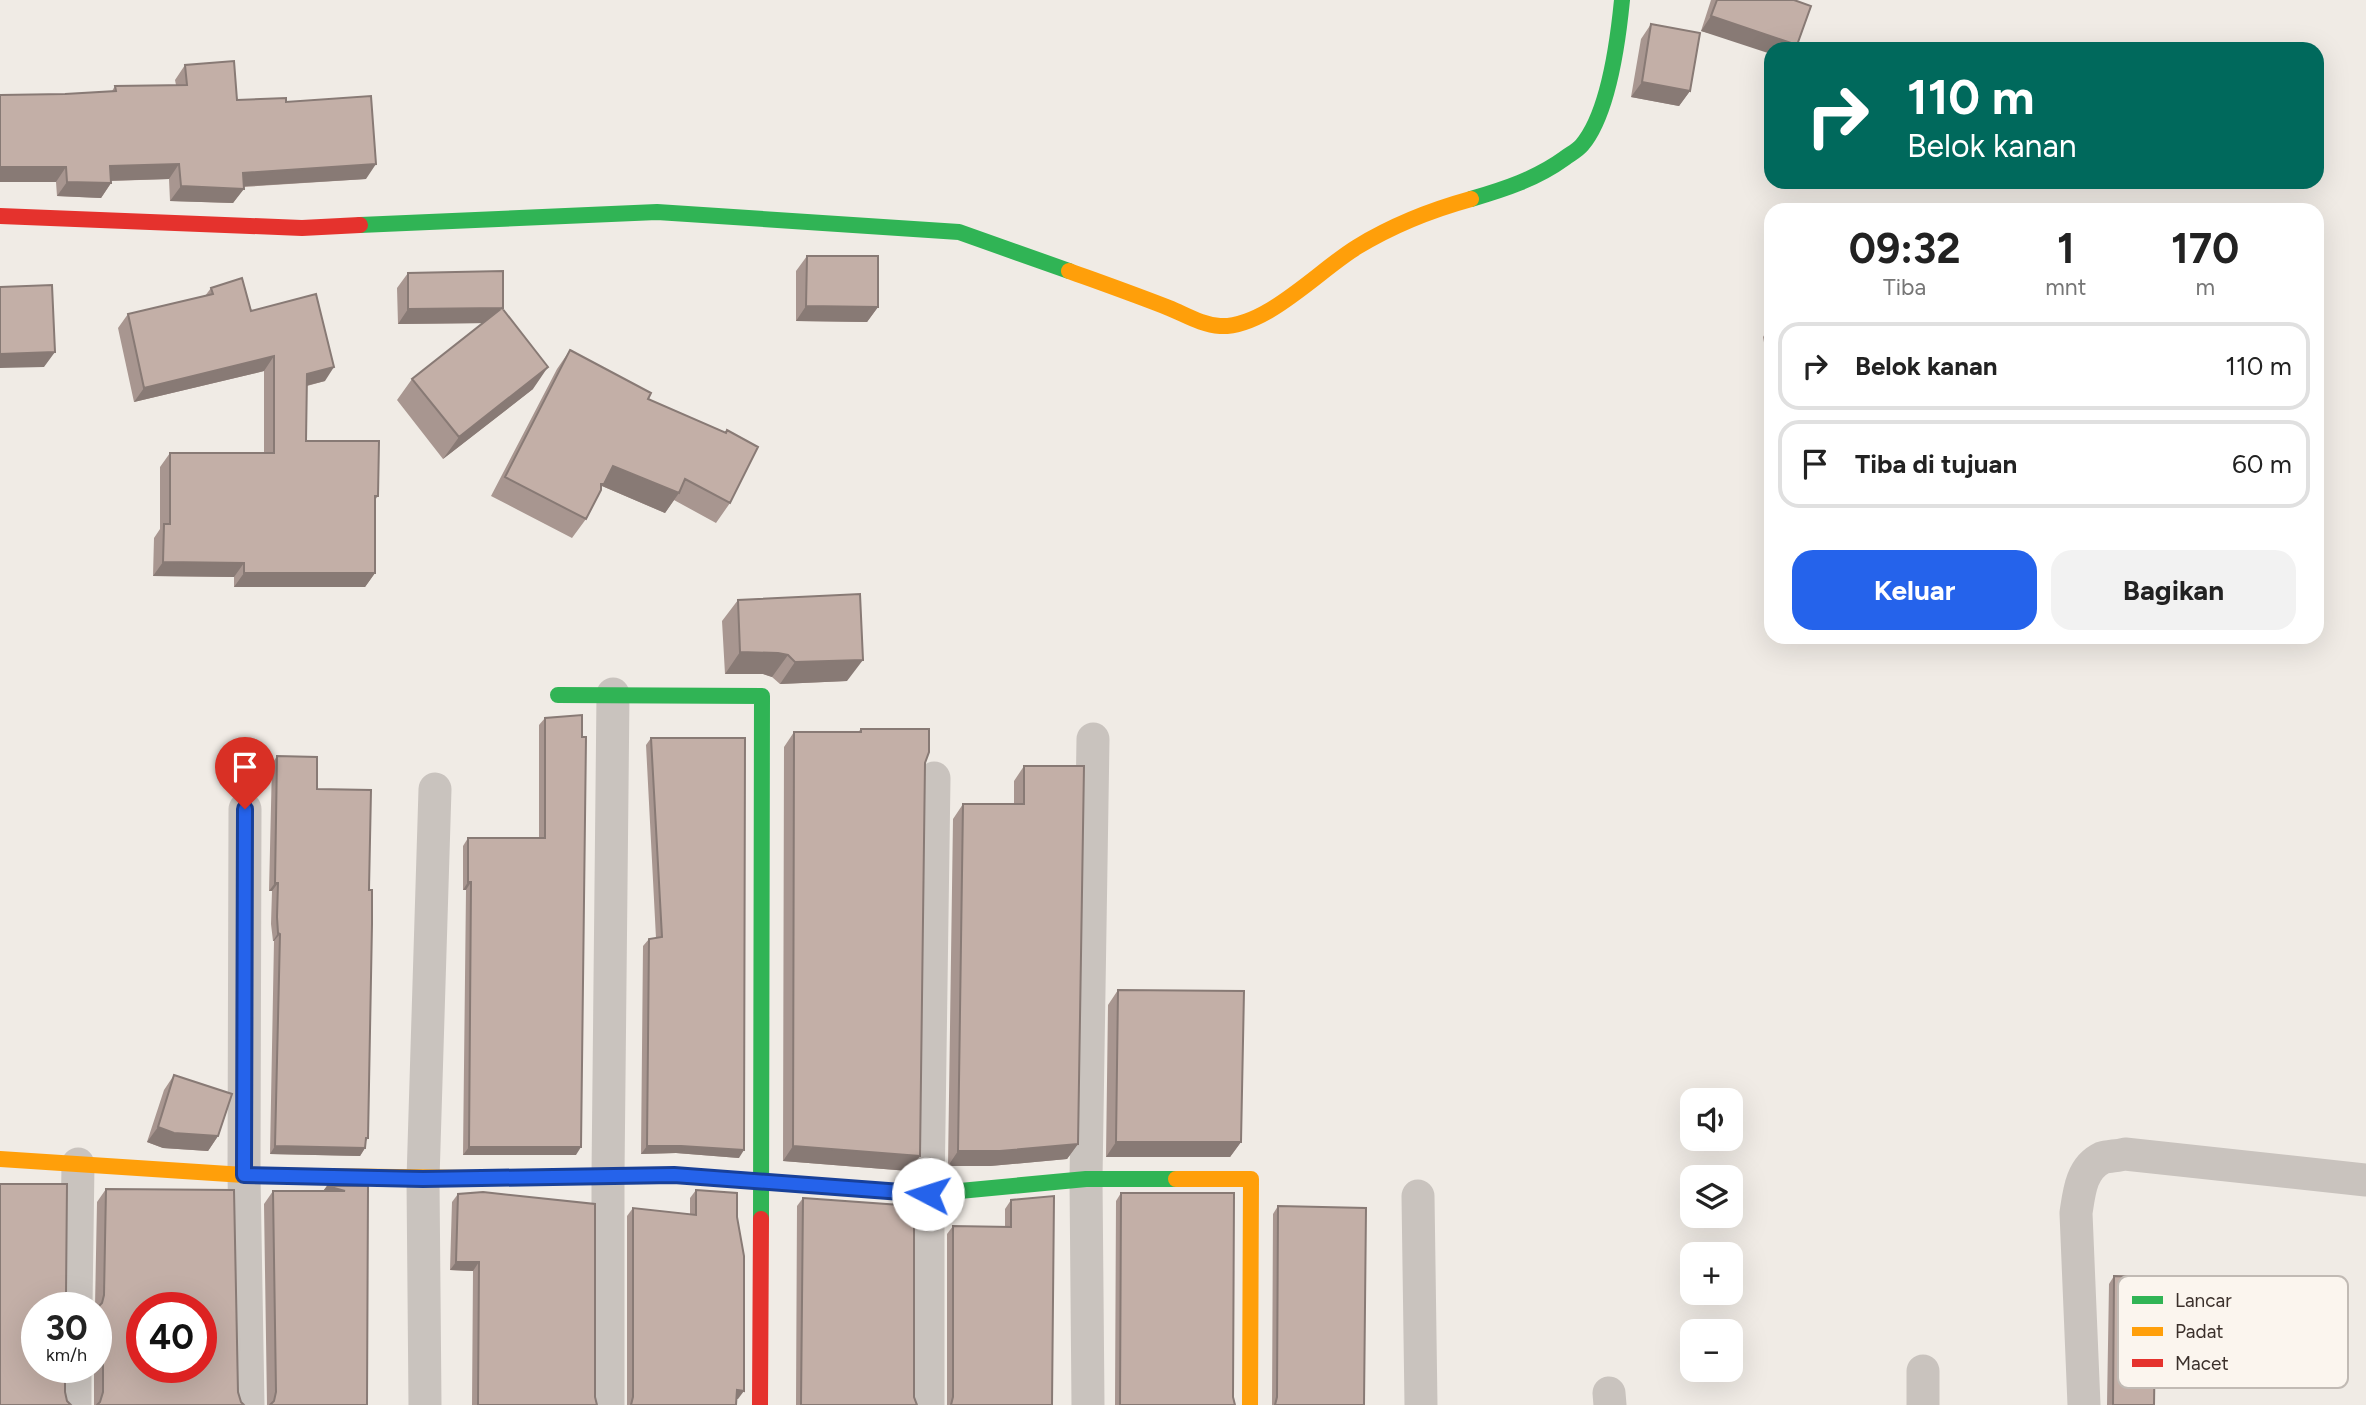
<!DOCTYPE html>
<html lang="id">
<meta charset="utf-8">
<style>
:root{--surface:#fff;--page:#f2f2f2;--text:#222;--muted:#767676;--line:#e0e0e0;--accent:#2563eb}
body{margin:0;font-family:Figtree,sans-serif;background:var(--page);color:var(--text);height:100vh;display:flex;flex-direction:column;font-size:26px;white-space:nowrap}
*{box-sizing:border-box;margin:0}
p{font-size:23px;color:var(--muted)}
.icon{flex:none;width:38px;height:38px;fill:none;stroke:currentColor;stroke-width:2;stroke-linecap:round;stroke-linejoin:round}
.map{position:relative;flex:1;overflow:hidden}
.drawer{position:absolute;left:1764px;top:203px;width:560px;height:441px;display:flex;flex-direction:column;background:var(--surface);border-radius:21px;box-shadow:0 7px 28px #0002}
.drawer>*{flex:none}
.banner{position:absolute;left:1764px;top:42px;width:560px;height:147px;border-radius:21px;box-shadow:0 7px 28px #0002;background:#00695c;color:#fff;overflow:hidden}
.buttons{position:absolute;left:1680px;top:1088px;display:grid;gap:14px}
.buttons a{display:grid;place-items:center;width:63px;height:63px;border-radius:14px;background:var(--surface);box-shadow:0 7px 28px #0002;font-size:35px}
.speed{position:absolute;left:21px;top:1292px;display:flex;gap:14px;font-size:35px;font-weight:700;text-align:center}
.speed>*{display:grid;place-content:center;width:91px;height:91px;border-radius:50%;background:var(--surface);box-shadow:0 7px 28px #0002;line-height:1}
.speed small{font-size:18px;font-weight:400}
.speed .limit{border:10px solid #d22;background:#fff;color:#111}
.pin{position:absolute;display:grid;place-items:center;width:60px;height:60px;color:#fff;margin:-72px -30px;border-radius:50% 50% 50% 0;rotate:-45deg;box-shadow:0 0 7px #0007}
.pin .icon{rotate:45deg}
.me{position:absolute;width:77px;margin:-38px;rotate:275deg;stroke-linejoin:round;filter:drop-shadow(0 0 5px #0008)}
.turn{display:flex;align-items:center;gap:24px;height:147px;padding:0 28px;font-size:32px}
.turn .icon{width:91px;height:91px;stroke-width:2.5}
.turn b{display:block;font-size:49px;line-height:60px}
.eta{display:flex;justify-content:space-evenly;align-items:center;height:119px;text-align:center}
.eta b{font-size:42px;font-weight:700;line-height:49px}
.button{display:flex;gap:14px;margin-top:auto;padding:14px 28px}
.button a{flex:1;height:80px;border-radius:21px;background:var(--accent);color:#fff;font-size:28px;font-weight:700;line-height:80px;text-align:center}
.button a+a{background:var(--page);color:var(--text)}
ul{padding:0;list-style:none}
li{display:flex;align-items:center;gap:21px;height:88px;margin:0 14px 10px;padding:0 14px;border:4px solid var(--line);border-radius:21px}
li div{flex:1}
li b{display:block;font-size:26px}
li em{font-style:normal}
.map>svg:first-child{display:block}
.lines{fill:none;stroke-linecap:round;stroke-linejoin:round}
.street{stroke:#c9c3be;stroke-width:33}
.fast{stroke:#30b455;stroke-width:16}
.slow{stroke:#ff9f0a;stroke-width:16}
.jam{stroke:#e5322d;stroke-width:16}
.wall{fill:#a89690}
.shaded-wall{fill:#887a75}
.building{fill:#c3afa7;stroke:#887a75;stroke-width:2;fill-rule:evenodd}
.route-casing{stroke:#184099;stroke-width:18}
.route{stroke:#2563eb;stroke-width:12}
.key{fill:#fbf5ee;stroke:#c1bab4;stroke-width:2}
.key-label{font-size:19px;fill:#3b302b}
</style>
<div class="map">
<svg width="2366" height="1405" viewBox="0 0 2366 1405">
<rect width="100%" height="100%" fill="#f0ebe5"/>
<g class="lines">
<path class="street" d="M245,809L244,1175L248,1405
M1418,1196L1421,1405
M76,1307L78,1164
M1923,1371V1405
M1609,1393L1610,1405
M75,1405V1367
M425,1405L423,1179L435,789
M608,1405V1175L613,694
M928,1405V1194L934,778
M1088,1405L1086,1179L1093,739
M2084,1405L2076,1213C2079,1193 2081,1168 2102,1158C2108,1156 2118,1156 2125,1154L2366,1180"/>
<path class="fast" d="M1471,199C1505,189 1536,179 1565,158C1570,154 1577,151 1582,145C1609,113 1618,41 1622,0
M360,225L657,212L959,232L1069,271
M558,695L762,696L761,1219
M478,1178L674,1175L928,1194L1086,1179H1176"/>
<path class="slow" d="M1069,271C1102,283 1136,295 1169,308C1186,315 1202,325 1220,326C1266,328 1319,270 1357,247C1393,225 1431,210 1471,199
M0,1159L244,1175L478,1178
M1176,1179H1251L1250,1405"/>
<path class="jam" d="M0,216L302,228L360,225
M760,1405L761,1219"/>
</g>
<path class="wall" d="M1711,0H1794L1797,45L1794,49H1771L1701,31Z
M1651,24L1690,91L1679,106L1631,97L1641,39Z
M185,65L237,100L286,102L366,179L244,187L233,203L170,201L169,179L111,181V183L101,198L57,196L56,182L65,94L112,91L115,86L176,85L175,80Z
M807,256L878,307L867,322L796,321V271Z
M408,273L502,308L533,389L443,459L397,400L412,379L483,323L398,324L397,288Z
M211,288L251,311L325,381L307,386L306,441L378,496L375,500V573L365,587H234V577L153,576L154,538L160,529V467L170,453H264V371L134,402L118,328L128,314L205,296Z
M1771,324V380L1763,337Z
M570,350L648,399L730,503L716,523L674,500L665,513L602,486L586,519L572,538L491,496L557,369Z
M738,600L847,681L780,684L772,677L763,674H725L722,621Z
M545,718L576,1155H463L466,890H463V846L468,838H539V725Z
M861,729L920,1156L909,1171L783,1161L784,747L794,732H858Z
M651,738L739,1158L676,1153L641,1154L643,946L649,939L656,938L646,745Z
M277,756L317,789L369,890L368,1138L366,1141L365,1148L360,1156L270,1154L274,941H273L271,924L272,891H269L272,764Z
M1024,766L1078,1144L1067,1159L990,1166H948L953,819L963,804H1014V781Z
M1118,990L1241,1142L1230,1157H1106L1108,1005Z
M174,1075L218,1136L208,1151L163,1148L147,1142L164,1090Z
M327,1186L367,1405H267L264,1204L273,1191H323Z
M106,1189L238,1392L241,1402L244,1405H94V1367H96V1307H95L97,1202Z
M696,1190L738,1399H736V1405H627V1216L633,1208L690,1214V1198Z
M1121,1193L1233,1397L1235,1405H1115L1116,1201Z
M458,1194L595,1397L597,1405H472L473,1271L450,1270L452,1202Z
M803,1198L914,1397L917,1405H796L797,1206Z
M1011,1200L1052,1405H947V1234L953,1226L1005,1227V1209Z
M1278,1206L1364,1405H1272L1273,1214Z
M2114,1276L2154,1405H2107L2109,1284Z"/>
<path class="shaded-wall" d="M1711,16L1797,45L1794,49H1771V54L1701,31Z
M1642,82L1690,91L1679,106L1631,97Z
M179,164L169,179L100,181L110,166Z
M376,164L366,179L233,187L243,173Z
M0,167H66L56,182H0Z
M67,182L111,183L101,198L57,196Z
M181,186L244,189L233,203L170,201Z
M806,306L878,307L867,322L796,321Z
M503,308L492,323L398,324L408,309Z
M55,352L44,367L0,368V354Z
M274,356L264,371L134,402L144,388Z
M334,367L325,381L297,388L307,374Z
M548,367L533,389L443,459L459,437Z
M613,466L679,493L665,513L602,486L590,503H587Z
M163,562L244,563L234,577L153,576Z
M244,573H375L365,587H234Z
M740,652L778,653L788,655L772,677L763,674H725Z
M863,660L847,681L780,684L795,662Z
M468,882H471L466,890H463Z
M275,883H278L272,891H269Z
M278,933L280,934L274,941H273Z
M158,1127L218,1136L208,1151L163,1148L147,1142Z
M1116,1142H1241L1230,1157H1106Z
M1078,1144L1067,1159L990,1166H948L958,1151Z
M275,1146L365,1148L360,1156L270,1154Z
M647,1146H681L744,1150L739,1158L676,1153L641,1154Z
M793,1146L920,1156L909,1171L783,1161Z
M469,1147H581L576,1155H463Z
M327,1186L345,1191L317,1199Z
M456,1262H479L473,1271L450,1270Z
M737,1390L744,1391L738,1399H731Z"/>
<path class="building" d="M1717,0H1794L1811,6L1797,45L1711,16Z
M1651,24L1700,33L1690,91L1642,82Z
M234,61L237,100L286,98V102L371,96L376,164L243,173L244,189L181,186L179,164L110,166L111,183L67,182L66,167H0V95L65,94L116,91L115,86L187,85L185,65Z
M807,256H878V307L806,306Z
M503,271V308L408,309V273Z
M242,278L251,311L316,294L334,367L307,374L306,441H379L378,496H375V573H244V563L163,562L164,524H170V453H274V356L144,388L128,314L213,294L211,288Z
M52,285L55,352L0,354V287Z
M502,308L548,367L459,437L412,379Z
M570,350L651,393L648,399L726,433L727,430L758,447L730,503L685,479L679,493L613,466L604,484H601V490L586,519L505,477Z
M860,594L863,660L795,662L788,655L778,653L740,652L738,600Z
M582,715V737H586L581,1147H469L471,882H468V838H545V718Z
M861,729H929V752L925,763L920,1156L793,1146L794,732H861Z
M651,738H745L744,1150L681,1146H647L649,939L662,937Z
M277,756L317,757V789L371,790L369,890H372V924L368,1138H366L365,1148L275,1146L280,934L278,933L277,917L278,883H275Z
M1024,766H1084L1078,1144L1000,1151H958L963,804H1024Z
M1118,990L1244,991L1241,1142H1116Z
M174,1075L232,1094L218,1136L174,1133L158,1127Z
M0,1184H67L66,1294L69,1304L72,1307H37V1367H65V1392L67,1401L71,1405H0Z
M327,1186H368L367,1405H270L274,1401L276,1392L273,1191H345Z
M106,1189L234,1190L238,1392L241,1402L244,1405H97L100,1402L103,1392V1354L101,1345L96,1340V1309L102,1303L104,1295ZM142,1307H201V1367H142Z
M696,1190L737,1193V1217L744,1256V1391L737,1390L736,1405H631L633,1397V1208L696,1215Z
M483,1192L595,1204V1397L597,1405H478L479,1262H456L458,1194Z
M1121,1193H1234L1233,1397L1235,1405H1120Z
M1054,1196L1052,1405H951L953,1397V1226L1011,1227V1200Z
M803,1198L914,1206V1397L917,1405H801Z
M1278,1206L1366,1208L1364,1405H1275L1277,1397Z
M2114,1276L2156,1277L2154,1405H2113Z"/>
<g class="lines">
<g class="route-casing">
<path id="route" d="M245,809L244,1175L423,1179L674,1175L928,1194"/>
</g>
<use href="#route" class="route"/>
</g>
<rect x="2118" y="1276" width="230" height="112" rx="10" class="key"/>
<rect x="2132" y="1296" width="31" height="8" fill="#30b455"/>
<rect x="2132" y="1327" width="31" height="9" fill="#ff9f0a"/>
<rect x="2132" y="1359" width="31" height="8" fill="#e5322d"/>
<g class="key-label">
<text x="2175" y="1307">Lancar</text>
<text x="2175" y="1338">Padat</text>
<text x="2175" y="1370">Macet</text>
</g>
</svg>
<div class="buttons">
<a><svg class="icon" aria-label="sound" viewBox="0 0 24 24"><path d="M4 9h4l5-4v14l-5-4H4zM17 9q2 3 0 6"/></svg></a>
<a><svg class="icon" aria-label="layers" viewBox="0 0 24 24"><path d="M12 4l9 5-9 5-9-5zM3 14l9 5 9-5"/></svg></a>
<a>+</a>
<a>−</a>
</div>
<div class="speed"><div>30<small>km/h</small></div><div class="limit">40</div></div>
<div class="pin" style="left:245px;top:809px;background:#d93025"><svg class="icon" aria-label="arrive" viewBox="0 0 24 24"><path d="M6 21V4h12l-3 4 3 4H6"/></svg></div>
<svg class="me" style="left:928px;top:1194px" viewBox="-20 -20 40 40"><circle r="19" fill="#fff"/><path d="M0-13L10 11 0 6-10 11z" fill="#2563eb"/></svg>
<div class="banner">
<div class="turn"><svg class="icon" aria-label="right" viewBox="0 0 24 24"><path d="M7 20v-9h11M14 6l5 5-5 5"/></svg><div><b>110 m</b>Belok kanan</div></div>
</div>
<section class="drawer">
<div class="eta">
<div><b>09:32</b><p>Tiba</p></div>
<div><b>1</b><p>mnt</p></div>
<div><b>170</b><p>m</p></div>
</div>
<ul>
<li><svg class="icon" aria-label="right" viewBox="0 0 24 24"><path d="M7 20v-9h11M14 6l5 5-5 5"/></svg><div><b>Belok kanan</b></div><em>110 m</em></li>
<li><svg class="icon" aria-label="arrive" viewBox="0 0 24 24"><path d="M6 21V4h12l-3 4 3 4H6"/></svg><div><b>Tiba di tujuan</b></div><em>60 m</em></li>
</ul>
<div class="button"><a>Keluar</a><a>Bagikan</a></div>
</section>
</div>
